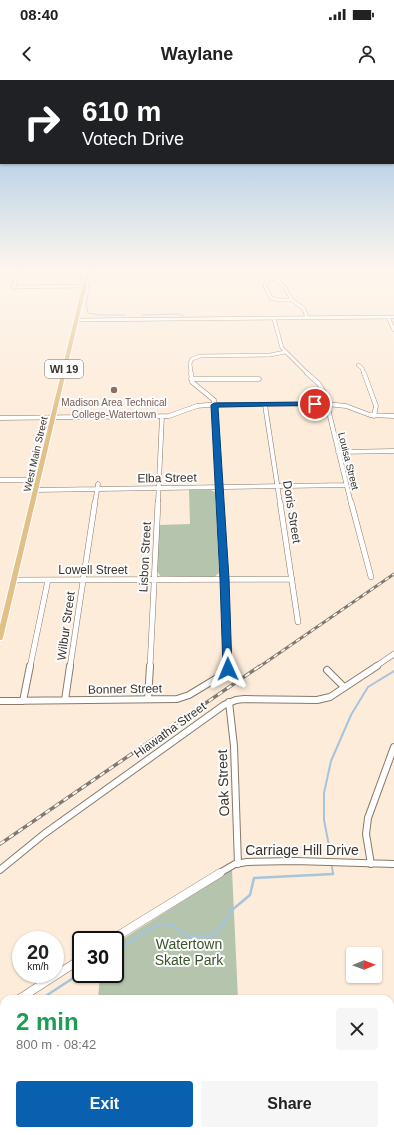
<!DOCTYPE html>
<meta charset="utf-8">
<style>
:root{--surface:#fff;--page:#f6f6f6;--text:#222;--muted:#767676;--accent:#0960ae}
body{margin:0;font-family:Helvetica,sans-serif;background:var(--page);color:var(--text);height:100vh;display:flex;flex-direction:column;font-size:15px;white-space:nowrap}
*{box-sizing:border-box;margin:0}
p{font-size:13px;color:var(--muted)}
.icon{flex:none;width:22px;height:22px;fill:none;stroke:currentColor;stroke-width:2;stroke-linecap:round;stroke-linejoin:round}
.map{position:relative;flex:1;overflow:hidden}
.details{position:absolute;left:0px;top:915px;width:394px;height:140px;display:flex;flex-direction:column;background:var(--surface);border-radius:12px 12px 0 0;box-shadow:0 1px 3px #0004}
.details>*{flex:none}
.hud{position:absolute;left:0px;top:0px;width:394px;height:84px;box-shadow:0 1px 3px #0004;background:#202124;color:#fff;overflow:hidden}
.needle{width:26px;rotate:89deg}
.controls{position:absolute;left:346px;top:867px;display:grid;gap:8px}
.controls a{display:grid;place-items:center;width:36px;height:36px;border-radius:4px;background:var(--surface);box-shadow:0 1px 3px #0004;font-size:20px}
.speed{position:absolute;left:12px;top:851px;display:flex;gap:8px;font-size:20px;font-weight:700;text-align:center}
.speed>*{display:grid;place-content:center;width:52px;height:52px;border-radius:50%;background:var(--surface);box-shadow:0 1px 3px #0004;line-height:1}
.speed small{font-size:10px;font-weight:400}
.speed .limit{border:2px solid #111;border-radius:6px;background:#fff;color:#111}
.pin{position:absolute;display:grid;place-items:center;width:34px;height:34px;color:#fff;margin:-17px;border:2px solid #fff;border-radius:50%;box-shadow:0 1px 4px #0007}
.me{position:absolute;width:44px;margin:-22px;rotate:359deg;stroke-linejoin:round;filter:drop-shadow(0 0 3px #0008)}
.turn{display:flex;align-items:center;gap:14px;height:84px;padding:0 16px;font-size:18px}
.turn .icon{width:52px;height:52px;stroke-width:2.5}
.turn b{display:block;font-size:28px;line-height:34px}
.round{display:grid;place-items:center;flex:none;width:42px;height:42px;border-radius:4px;background:var(--page)}
.summary{display:flex;align-items:center;justify-content:space-between;height:68px;padding:0 16px}
h1{font-size:24px;font-weight:700;line-height:30px;color:#1e9e55}
.cta{display:flex;gap:8px;margin-top:auto;padding:8px 16px}
.cta a{flex:1;height:46px;border-radius:4px;background:var(--accent);color:#fff;font-size:16px;font-weight:700;line-height:46px;text-align:center}
.cta a+a{background:var(--page);color:var(--text)}
.status{display:flex;justify-content:space-between;align-items:center;height:28px;padding:0 20px;background:var(--surface);direction:ltr}
.status svg{height:11px;fill:currentColor}
header{display:flex;justify-content:space-between;align-items:center;height:52px;padding:0 16px;background:var(--surface);font-size:18px;font-weight:700}
.map>svg:first-child{display:block}
.green{fill:#b4c4ad}
.lines{fill:none;stroke-linecap:round;stroke-linejoin:round}
.stream-far2{stroke:#a6c4da;stroke-width:1}
.stream-far1{stroke:#a6c4da;stroke-width:2}
.stream{stroke:#a6c4da;stroke-width:2.5}
.minor-far4-casing{stroke:#897a6a;stroke-width:4}
.minor-far3-casing{stroke:#897a6a;stroke-width:5}
.minor-far2-casing{stroke:#897a6a;stroke-width:6}
.minor-far1-casing{stroke:#897a6a;stroke-width:8}
.minor-casing{stroke:#897a6a;stroke-width:9}
.major-casing{stroke:#fff;stroke-width:2}
.minor-far4{stroke:#fff;stroke-width:3}
.minor-far3{stroke:#fff;stroke-width:4}
.minor-far2{stroke:#fff;stroke-width:5}
.minor-far1{stroke:#fff;stroke-width:6}
.minor{stroke:#fff;stroke-width:8}
.major{fill:#e2c189;fill-rule:evenodd}
.rail-far1-casing{stroke:#83796e;stroke-width:3}
.rail-casing{stroke:#83796e;stroke-width:3.5}
.rail-far1{stroke:#fcfcfc;stroke-width:1.5;stroke-dasharray:4.5;stroke-linecap:butt}
.rail{stroke:#fcfcfc;stroke-width:2;stroke-dasharray:5.5;stroke-linecap:butt}
.route{fill:#0960ae;stroke:#063e71}
.education-dot{fill:#8d6e63;stroke:#fcfcfc;stroke-width:1.5}
.labels{text-anchor:middle;stroke-width:4;stroke-linejoin:round;paint-order:stroke}
.far-education-label{font-size:10px;fill:#785e54;stroke:#fcfcfc}
.far-street-label{font-size:10px;fill:#3a342d;stroke:#fcfcfc}
.shield{fill:#fcfcfc;stroke:#74706b;stroke-width:1}
.shield-label{font-size:11px;font-weight:bold;fill:#3a342d}
.street-label{font-size:12px;fill:#3a342d;stroke:#fcfcfc}
.near-street-label{font-size:14px;fill:#3a342d;stroke:#fcfcfc}
.near-park-label{font-size:14px;fill:#38552a;stroke:#fcfcfc}
</style>
<div class="status"><b>08:40</b><svg viewBox="0 0 49 12"><path d="M0 12V9h3v3zM5 12V6h3v6zM10 12V3h3v9zM15 12V0h3v12zM26 1h20v11H26zM47 4h2v5h-2z"/></svg></div>
<header><svg class="icon" aria-label="back" viewBox="0 0 24 24"><path d="M15 5l-7 7 7 7"/></svg>Waylane<svg class="icon" aria-label="person" viewBox="0 0 24 24"><circle cx="12" cy="8" r="4"/><path d="M4 21q1-7 8-7t8 7"/></svg></header>
<div class="map">
<svg width="394" height="1055" viewBox="0 0 394 1055">
<rect width="100%" height="100%" fill="#fdecda"/>
<path class="green" d="M189,410H211L215,412L219,493L214,497L160,496L157,490L159,445L190,444Z
M232,790L238,919H98L100,894H115V864Z"/>
<g class="lines">
<path class="stream-far2" d="M80,203L81,191
M89,204V210
M88,215L86,224L88,233L99,235H125
M143,235L179,234L185,237"/>
<path class="stream-far1" d="M331,776L324,740V713L331,681L351,635L368,607L394,591
M332,787L333,794"/>
<path class="stream" d="M115,871L157,845L166,844L174,846L186,855L198,857L213,855L220,849L232,830L250,815L254,798L333,794V793
M41,919L81,893
M0,946L4,943"/>
<g class="minor-far4-casing">
<path id="minor-far4" d="M271,195L284,206L292,220L304,229L307,238
M274,198L268,199L265,206L271,218L279,220H292
M13,207L84,206
M13,208L19,191
M388,237L394,250
M274,239L282,268L308,294
M76,240L394,237
M358,285L362,288L364,294
M191,294L190,283L192,279L200,276L270,275L285,272"/>
</g>
<g class="minor-far3-casing">
<path id="minor-far3" d="M191,293L192,302L214,320L220,423
M307,293L319,304L324,312L351,423
M364,293L376,326L374,336
M191,299H259
M265,325L280,423
M0,338L169,336L197,326L207,325L326,324L346,326L370,335L394,336
M338,372L394,371
M0,400H38
M36,410L346,405
M95,423L98,404
M158,423L162,336"/>
</g>
<g class="minor-far2-casing">
<path id="minor-far2" d="M220,422L225,499L228,587
M280,422L298,542
M351,422L371,497
M14,500L292,499
M30,587L48,500
M70,587L95,422
M150,587L158,422
M375,587L394,574"/>
</g>
<g class="minor-far1-casing">
<path id="minor-far1" d="M327,590L344,607
M148,619L150,586
M65,620L70,586
M0,621L177,619L189,615L227,592L228,586
M23,621L30,586
M229,622L234,666L238,784
M371,784L366,754L368,738L394,667
M0,790L44,754L224,625L236,620L244,619L317,620L330,617L377,586
M218,794L235,784L247,782L295,781L394,784"/>
</g>
<g class="minor-casing">
<path id="minor" d="M111,860L220,793
M19,919L81,879
M0,932L4,930"/>
</g>
<g class="major-casing">
<path id="major" d="M86,191H90L3,558L2,560H0V545Z"/>
</g>
<use href="#minor-far4" class="minor-far4"/>
<use href="#minor-far3" class="minor-far3"/>
<use href="#minor-far2" class="minor-far2"/>
<use href="#minor-far1" class="minor-far1"/>
<use href="#minor" class="minor"/>
<use href="#major" class="major"/>
<g class="rail-far1-casing">
<path id="rail-far1" d="M259,587L394,494"/>
</g>
<g class="rail-casing">
<path id="rail" d="M0,764L260,586"/>
</g>
<use href="#rail-far1" class="rail-far1"/>
<use href="#rail" class="rail"/>
</g>
<linearGradient id="sky" x2="0" y2="1"><stop stop-color="#8dbae2"/><stop offset="0.56" stop-color="#fef6ee"/><stop offset="1" stop-color="#fef6ee" stop-opacity="0"/></linearGradient>
<rect width="394" height="339" fill="url(#sky)"/>
<path class="route" d="M315,322L318,324L317,325L218,327L229,499L232,589L231,592L228,593L224,592L223,589L220,499L211,325L214,323Z"/>
<circle class="education-dot" cx="114" cy="310" r="4"/>
<g class="labels">
<g class="far-education-label">
<text x="114" y="326">Madison Area Technical<tspan x="114" dy="12">College-Watertown</tspan></text>
</g>
<g class="far-street-label">
<text transform="translate(35 374) rotate(-77)" y="4">West Main Street</text>
<text transform="translate(349 381) rotate(76)" y="4">Louisa Street</text>
</g>
<rect class="shield" x="45" y="280" width="38" height="18" rx="3"/>
<g class="shield-label">
<text x="64" y="293">WI 19</text>
</g>
<g class="street-label">
<text transform="translate(167 398) rotate(-1)" y="4">Elba Street</text>
<text transform="translate(292 432) rotate(81)" y="4">Doris Street</text>
<text transform="translate(145 477) rotate(-87)" y="4">Lisbon Street</text>
<text x="93" y="494">Lowell Street</text>
<text transform="translate(66 546) rotate(-82)" y="4">Wilbur Street</text>
<text transform="translate(125 609) rotate(-1)" y="4">Bonner Street</text>
<text transform="translate(170 650) rotate(-36)" y="4">Hiawatha Street</text>
</g>
<g class="near-street-label">
<text transform="translate(223 703) rotate(-92)" y="5">Oak Street</text>
<text x="302" y="775">Carriage Hill Drive</text>
</g>
<g class="near-park-label">
<text x="189" y="869">Watertown<tspan x="189" dy="16">Skate Park</tspan></text>
</g>
</g>
</svg>
<div class="controls">
<a><svg class="needle" viewBox="-14 -14 28 28"><path d="M0-13l5 13h-10z" fill="#e53935"/><path d="M0 13l5-13h-10z" fill="#767676"/></svg></a>
</div>
<div class="speed"><div>20<small>km/h</small></div><div class="limit">30</div></div>
<div class="pin" style="left:315px;top:324px;background:#d93025"><svg class="icon" aria-label="arrive" viewBox="0 0 24 24"><path d="M6 21V4h12l-3 4 3 4H6"/></svg></div>
<svg class="me" style="left:228px;top:589px" viewBox="-20 -20 40 40"><path d="M0-17L14 15 0 8-14 15z" fill="#0960ae" stroke="#fff" stroke-width="4"/></svg>
<div class="hud">
<div class="turn"><svg class="icon" aria-label="right" viewBox="0 0 24 24"><path d="M7 20v-9h11M14 6l5 5-5 5"/></svg><div><b>610 m</b>Votech Drive</div></div>
</div>
<section class="details">
<div class="summary"><div><h1>2 min</h1><p>800 m · 08:42</p></div><a class="round"><svg class="icon" aria-label="close" viewBox="0 0 24 24"><path d="M6 6l12 12M18 6L6 18"/></svg></a></div>
<div class="cta"><a>Exit</a><a>Share</a></div>
</section>
</div>
